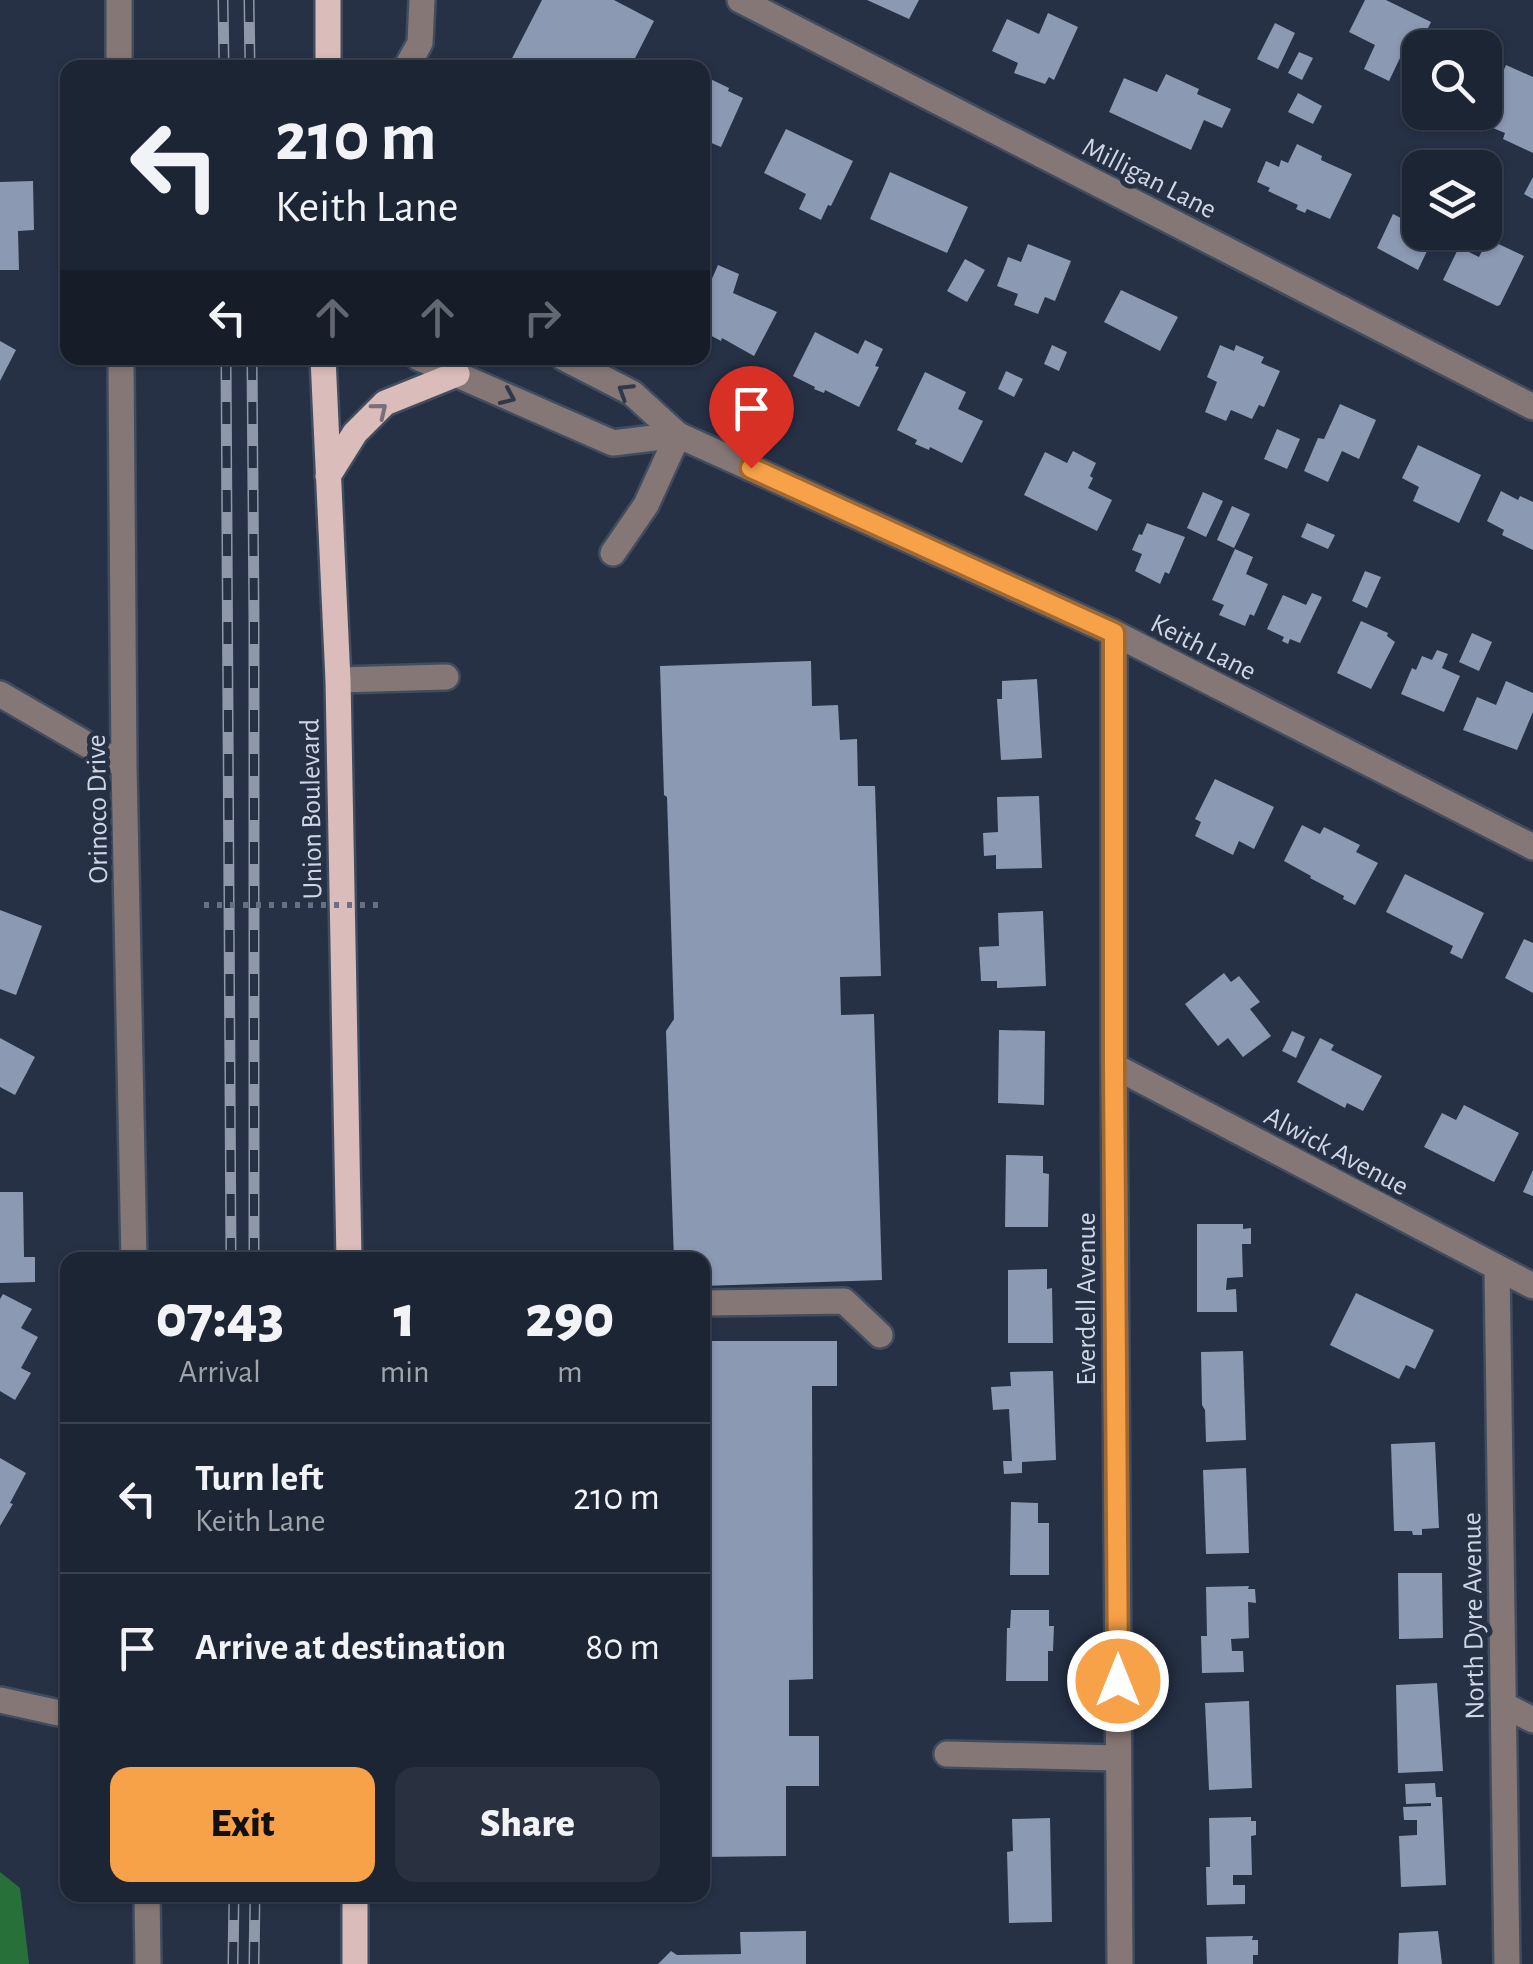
<!DOCTYPE html>
<style>
:root{--surface:#1c2534;--page:#293140;--text:#f1f3f6;--muted:#a0a5ac;--line:#3a424f;--accent:#f7a148}
body{margin:0;font-family:"Alegreya Sans",sans-serif;background:var(--page);color:var(--text);height:100vh;display:flex;flex-direction:column;font-size:38px;white-space:nowrap}
*{box-sizing:border-box;margin:0}
p{font-size:32px;color:var(--muted)}
.icon{flex:none;width:55px;height:55px;fill:none;stroke:currentColor;stroke-width:2;stroke-linecap:round;stroke-linejoin:round}
.map{position:relative;flex:1;overflow:hidden}
.details{position:absolute;left:60px;top:1252px;width:650px;height:650px;display:flex;flex-direction:column;background:var(--surface);border-radius:20px;box-shadow:0 2px 8px #0004,0 0 0 2px var(--line)}
.details>*{flex:none}
.hud{position:absolute;left:60px;top:60px;width:650px;height:305px;border-radius:20px;box-shadow:0 2px 8px #0004,0 0 0 2px var(--line);background:#1c2534;color:var(--text);overflow:hidden}
.controls{position:absolute;left:1402px;top:30px;display:grid;gap:20px}
.controls a{display:grid;place-items:center;width:100px;height:100px;border-radius:20px;background:var(--surface);box-shadow:0 2px 8px #0004,0 0 0 2px var(--line);font-size:50px}
.pin{position:absolute;display:grid;place-items:center;width:85px;height:85px;color:#fff;margin:-102px -42px;border-radius:50% 50% 50% 0;rotate:-45deg;box-shadow:0 0 10px #0007}
.pin .icon{rotate:45deg}
.me{position:absolute;width:110px;margin:-55px;rotate:0deg;stroke-linejoin:round;filter:drop-shadow(0 0 8px #0008)}
.turn{display:flex;align-items:center;gap:35px;height:210px;padding:0 50px;font-size:45px}
.turn .icon{width:130px;height:130px;stroke-width:2.5}
.turn b{display:block;font-size:70px;line-height:85px}
.lanes{display:flex;align-items:center;height:95px;padding:0 50px;background:#0003;justify-content:center;gap:50px;direction:ltr}
.lanes .off{opacity:.35}
.eta{display:flex;justify-content:space-evenly;align-items:center;height:170px;text-align:center}
.eta b{font-size:60px;font-weight:800;line-height:70px}
.primary-button{display:flex;gap:20px;margin-top:auto;padding:20px 50px}
.primary-button a{flex:1;height:115px;border-radius:20px;background:var(--accent);color:#111;font-size:40px;font-weight:800;line-height:115px;text-align:center}
.primary-button a+a{background:var(--page);color:var(--text)}
ul{padding:0;list-style:none}
li{display:flex;align-items:center;gap:30px;height:150px;padding:0 50px;border-top:2px solid var(--line)}
li div{flex:1}
li b{display:block;font-size:38px}
li em{font-style:normal}
.map>svg:first-child{display:block}
.forest{fill:#28703a}
.building{fill:#8b99b2}
.lines{fill:none;stroke-linecap:round;stroke-linejoin:round}
.minor-casing{stroke:#414c5f;stroke-width:30}
.major-casing{stroke:#414c5f;stroke-width:30}
.minor{stroke:#857776;stroke-width:25}
.major{stroke:#dabcba;stroke-width:25}
.rail-casing{stroke:#8f98a8;stroke-width:11}
.rail{stroke:#263146;stroke-width:8;stroke-dasharray:22;stroke-linecap:butt}
.path-bridge{stroke:#687183;stroke-width:6;stroke-dasharray:5 8;stroke-linecap:butt}
.oneway{stroke:#30384b}
.oneway2{stroke:#77707a}
.route-casing{stroke:#a1692f;stroke-width:25}
.route{stroke:#f7a148;stroke-width:18}
.labels{text-anchor:middle;stroke-width:10;stroke-linejoin:round;paint-order:stroke}
.street-label{font-size:28px;fill:#d0d7e4;stroke:#263146}
</style>
<div class="map">
<svg width="1533" height="1964" viewBox="0 0 1533 1964">
<rect width="100%" height="100%" fill="#263146"/>
<path class="forest" d="M0,1872L20,1888L29,1964H0Z"/>
<path class="building" d="M542,0H614L654,21L630,68H507Z
M867,0H919L909,19Z
M1365,0H1386L1431,22L1411,63L1400,58L1389,81L1364,69L1375,45L1349,32Z
M1048,13L1078,27L1054,80L1049,77L1045,84L1014,73L1018,63L992,51L1007,19L1039,34Z
M1275,23L1295,33L1278,69L1257,59Z
M1299,52L1313,58L1302,80L1288,73Z
M1506,65L1533,77V153L1503,139L1505,133L1471,119L1473,112H1485V99L1490,101Z
M1166,74L1199,89L1197,94L1231,109L1222,128L1204,120L1191,150L1109,112L1124,78L1157,92Z
M702,75L729,88L728,91L743,98L721,147L702,139Z
M1298,93L1322,106L1313,124L1288,112Z
M786,129L853,161L831,206L828,205L821,220L799,209L806,194L764,173Z
M1297,144L1322,156L1321,160L1352,174L1330,219L1307,209L1305,213L1296,209L1298,205L1268,191L1270,188L1257,182L1266,161L1279,167L1281,160L1288,163Z
M890,172L968,207L947,253L870,219Z
M1533,177V199L1524,194Z
M33,181L34,230L18,231L19,270H0V182Z
M1393,214L1409,222L1413,214L1420,218V232H1436L1418,270L1377,248Z
M1488,239L1524,256L1500,305L1497,306L1443,280L1459,247L1479,257Z
M1028,244L1071,261L1055,301L1045,297L1038,314L1014,305L1018,294L997,286L1008,257L1021,262Z
M965,259L985,270L967,302L947,291Z
M718,265L739,274L733,293L777,312L754,356L722,338L721,341L708,334L709,331L702,328V292L709,280L711,281Z
M1121,290L1178,317L1160,351L1104,322Z
M815,332L858,354L865,340L883,349L875,366L879,367L859,407L825,390L824,393L814,389L815,387L793,376Z
M0,341L16,350L0,381Z
M1052,345L1067,352L1059,371L1044,364Z
M1220,345L1234,351L1236,345L1264,357L1261,363L1280,371L1264,407L1259,405L1252,419L1231,410L1226,421L1205,412L1217,382L1207,377Z
M1006,371L1023,379L1014,397L998,389Z
M925,372L966,392L958,409L983,421L962,463L930,447L929,450L915,444L917,440L897,430Z
M1340,404L1376,420L1359,459L1342,451L1328,482L1304,471L1318,438L1324,439Z
M1277,429L1300,439L1287,469L1264,459Z
M1418,445L1481,475L1459,523L1413,501L1419,487L1402,478Z
M1073,451L1096,463L1090,476L1093,478L1088,488L1112,500L1097,531L1024,495L1045,452L1067,463Z
M1501,491L1518,500L1520,496L1533,502V550L1502,535L1504,530L1487,521Z
M1203,492L1223,501L1206,537L1187,528Z
M1232,506L1250,514L1234,548L1217,540Z
M1147,523L1185,537L1169,574L1165,572L1160,584L1135,571L1142,554L1132,550L1139,534L1142,535Z
M1307,523L1335,535L1328,549L1301,537Z
M1235,549L1253,557L1246,574L1268,584L1254,616L1250,614L1245,626L1219,615L1224,605L1212,600Z
M1365,571L1381,577L1367,608L1352,601Z
M1312,593L1322,597L1300,643L1290,639L1288,644L1282,641L1284,637L1267,629L1283,595L1306,605Z
M1361,621L1388,633L1387,636L1395,642L1371,689L1337,673Z
M1472,633L1492,642L1479,671L1459,662Z
M1437,650L1448,654L1442,668L1460,676L1444,712L1401,694L1412,668L1416,670L1422,656L1432,660Z
M811,661L812,706L838,705L840,740L857,739L858,786H875L881,976L840,977L841,1015L874,1014L882,1280L702,1286V1260H674L666,1031L674,1019L667,797L664,795L660,666Z
M1037,679L1042,758L1001,760L997,699H1002V681Z
M1506,681L1533,693V712L1517,750L1463,730L1477,697L1496,705Z
M1215,779L1274,807L1254,849L1239,841L1233,855L1195,836L1201,822L1195,819Z
M1039,796L1042,868L996,869V855L984,856L983,833L998,832L997,797Z
M1302,825L1320,834L1324,827L1360,845L1356,852L1378,863L1355,905L1343,899L1344,896L1310,878L1311,876L1284,861Z
M1405,874L1484,913L1462,959L1450,953L1453,946L1386,912Z
M0,910L42,926L16,995L0,989Z
M1043,911L1046,986L997,988V981H981L979,947L999,946L998,913Z
M1524,939L1533,943V993L1505,978Z
M1224,973L1231,982L1239,976L1260,1002L1250,1009L1271,1036L1243,1057L1228,1038L1218,1046L1185,1004Z
M999,1030L1045,1031L1044,1105L998,1103Z
M1292,1031L1305,1037L1296,1058L1282,1051Z
M0,1038L35,1057L15,1095L0,1087Z
M1320,1038L1334,1045L1331,1050L1382,1076L1363,1111L1347,1103L1345,1108L1297,1082Z
M1464,1105L1519,1133L1494,1182L1424,1147L1442,1113L1456,1120Z
M1006,1155L1043,1156V1173L1049,1174L1048,1227H1005Z
M1533,1170V1196L1523,1192Z
M0,1192H23L24,1257H35V1282L0,1283Z
M1197,1224H1243V1229L1251,1228V1244H1242L1243,1277L1227,1278L1226,1290L1236,1289L1237,1312H1197Z
M1047,1269V1289L1052,1288L1053,1343H1008V1270Z
M1356,1293L1434,1330L1415,1369L1406,1365L1399,1379L1330,1345Z
M3,1294L32,1309L21,1328L38,1337L21,1368L31,1373L15,1400L0,1391V1299Z
M702,1337H708V1341H837V1386H812L813,1679L789,1680V1736H819V1786H786V1856L702,1857Z
M1243,1351L1246,1440L1206,1442L1205,1410L1202,1405L1201,1352Z
M1053,1371L1056,1460L1022,1462V1473L1004,1474L1003,1461H1012L1009,1409L993,1410L991,1387L1011,1386L1010,1372Z
M1435,1442L1439,1528L1422,1529V1535H1413L1412,1531H1394L1391,1444Z
M0,1458L26,1473L10,1503L13,1504L0,1526Z
M1246,1468L1249,1553L1206,1554L1203,1470Z
M1011,1502L1038,1503V1523H1049V1575H1010Z
M1398,1573H1442L1443,1638L1399,1639Z
M1249,1586L1248,1589H1255L1256,1603L1248,1602L1249,1638L1231,1639L1232,1651H1243L1244,1672L1202,1673L1201,1636H1207L1206,1587Z
M1011,1610H1049V1626H1054L1053,1651H1048V1681H1006L1007,1628H1010Z
M1437,1683L1443,1771L1398,1773L1396,1685Z
M1249,1701L1252,1788L1209,1790L1205,1703Z
M1435,1783L1436,1797H1442L1446,1885L1401,1887L1399,1836L1417,1835V1820H1404L1403,1807L1431,1806V1803L1406,1804L1405,1784Z
M1251,1817V1821H1256V1835L1251,1836L1252,1875H1233V1885H1245V1904L1207,1905L1206,1867H1210L1209,1818Z
M1050,1818L1052,1922L1009,1923L1007,1852L1013,1851L1012,1819Z
M806,1931V1964H658L671,1951L677,1955L741,1954L740,1932Z
M1438,1931L1442,1964H1398L1399,1933Z
M1253,1936L1252,1940H1258V1955H1253V1964H1207L1206,1937Z"/>
<g class="lines">
<g class="minor-casing">
<path id="minor" d="M119,0V68
M740,0L1533,407
M406,68L420,43L422,0
M121,358L124,766L134,1260
M419,358L613,443L678,435
M564,358L632,393L678,435L1114,633L1533,847
M613,553L646,505L678,435
M1114,633V1066L1120,1964
M338,680L446,677
M0,694L124,766
M1114,1066L1533,1286
M1497,1267L1507,1964
M702,1303L844,1301L880,1335
M0,1700L68,1715
M1504,1705L1533,1720
M947,1754L1118,1758
M147,1895L148,1964"/>
</g>
<g class="major-casing">
<path id="major" d="M328,0V68
M323,358L338,680L349,1260
M328,476L355,433L385,403L457,374
M355,1964V1895"/>
</g>
<use href="#minor" class="minor"/>
<use href="#major" class="major"/>
<g class="rail-casing">
<path id="rail" d="M223,0L224,68
M249,0L250,68
M226,358L231,1260
M252,358L254,622V1260
M233,1964L234,1895
M254,1964L255,1895"/>
</g>
<use href="#rail" class="rail"/>
<path class="path-bridge" d="M204,905H381"/>
</g>
<defs><path id="oneway-chevron" d="M-2-3.5L2.5 0L-2 3.5" fill="none" stroke-width="1.6" stroke-linecap="round" stroke-linejoin="round" transform="scale(2.5)"/></defs>
<g class="oneway">
<use href="#oneway-chevron" transform="translate(625 391) rotate(-148)"/>
<use href="#oneway-chevron" transform="translate(508 397) rotate(24)"/>
</g>
<use class="oneway2" href="#oneway-chevron" transform="translate(380 410) rotate(-39)"/>
<g class="lines">
<g class="route-casing">
<path id="route" d="M751,468L1114,633V1066L1118,1681"/>
</g>
<use href="#route" class="route"/>
</g>
<g class="labels">
<g class="street-label">
<text transform="translate(1150 177) rotate(27)" y="10">Milligan Lane</text>
<text transform="translate(1204 646) rotate(27)" y="10">Keith Lane</text>
<text transform="translate(96 809) rotate(-91)" y="10">Orinoco Drive</text>
<text transform="translate(310 809) rotate(-91)" y="10">Union Boulevard</text>
<text transform="translate(1337 1150) rotate(28)" y="10">Alwick Avenue</text>
<text transform="translate(1085 1299) rotate(-90)" y="10">Everdell Avenue</text>
<text transform="translate(1472 1616) rotate(-91)" y="10">North Dyre Avenue</text>
</g>
</g>
</svg>
<div class="controls">
<a><svg class="icon" aria-label="search" viewBox="0 0 24 24"><circle cx="10" cy="10" r="6"/><path d="M15 15l6 6"/></svg></a>
<a><svg class="icon" aria-label="layers" viewBox="0 0 24 24"><path d="M12 4l9 5-9 5-9-5zM3 14l9 5 9-5"/></svg></a>
</div>
<div class="pin" style="left:751px;top:468px;background:#d93025"><svg class="icon" aria-label="arrive" viewBox="0 0 24 24"><path d="M6 21V4h12l-3 4 3 4H6"/></svg></div>
<svg class="me" style="left:1118px;top:1681px" viewBox="-20 -20 40 40"><circle r="17" fill="#f7a148" stroke="#fff" stroke-width="3"/><path d="M0-11L8 9 0 5-8 9z" fill="#fff"/></svg>
<div class="hud">
<div class="turn"><svg class="icon" aria-label="left" viewBox="0 0 24 24"><path d="M17 20v-9H6M10 6l-5 5 5 5"/></svg><div><b>210 m</b>Keith Lane</div></div>
<div class="lanes"><svg class="icon" aria-label="left" viewBox="0 0 24 24"><path d="M17 20v-9H6M10 6l-5 5 5 5"/></svg><svg class="icon off" aria-label="ahead" viewBox="0 0 24 24"><path d="M12 20V5M6 11l6-6 6 6"/></svg><svg class="icon off" aria-label="ahead" viewBox="0 0 24 24"><path d="M12 20V5M6 11l6-6 6 6"/></svg><svg class="icon off" aria-label="right" viewBox="0 0 24 24"><path d="M7 20v-9h11M14 6l5 5-5 5"/></svg></div>
</div>
<section class="details">
<div class="eta">
<div><b>07:43</b><p>Arrival</p></div>
<div><b>1</b><p>min</p></div>
<div><b>290</b><p>m</p></div>
</div>
<ul>
<li><svg class="icon" aria-label="left" viewBox="0 0 24 24"><path d="M17 20v-9H6M10 6l-5 5 5 5"/></svg><div><b>Turn left</b><p>Keith Lane</p></div><em>210 m</em></li>
<li><svg class="icon" aria-label="arrive" viewBox="0 0 24 24"><path d="M6 21V4h12l-3 4 3 4H6"/></svg><div><b>Arrive at destination</b></div><em>80 m</em></li>
</ul>
<div class="primary-button"><a>Exit</a><a>Share</a></div>
</section>
</div>
